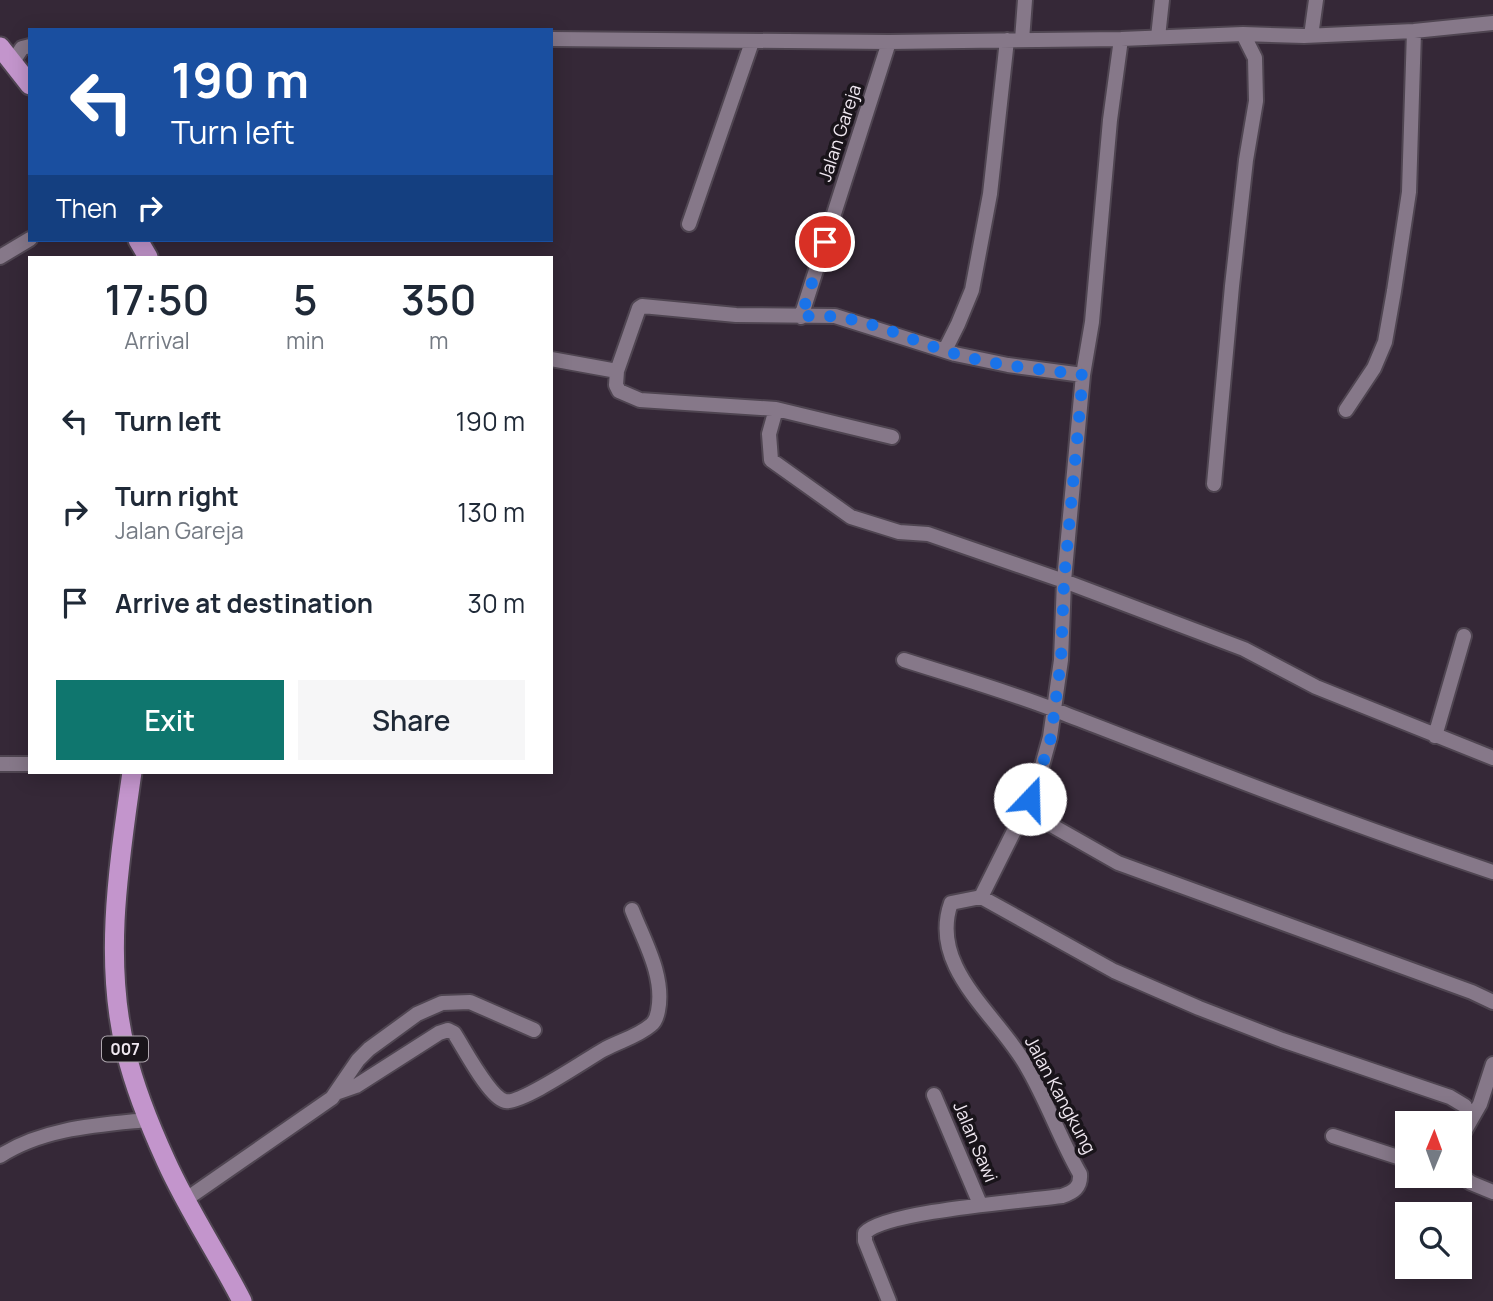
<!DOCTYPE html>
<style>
:root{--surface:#fff;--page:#f6f6f7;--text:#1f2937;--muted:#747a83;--accent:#0f766e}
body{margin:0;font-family:Manrope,sans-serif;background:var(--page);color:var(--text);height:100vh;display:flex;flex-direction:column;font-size:26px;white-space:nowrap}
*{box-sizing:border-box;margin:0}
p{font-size:23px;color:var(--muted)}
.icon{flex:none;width:38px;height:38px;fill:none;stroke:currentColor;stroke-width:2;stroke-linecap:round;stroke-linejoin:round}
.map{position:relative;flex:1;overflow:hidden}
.panel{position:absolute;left:28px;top:256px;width:525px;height:518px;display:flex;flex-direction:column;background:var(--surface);border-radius:0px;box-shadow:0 4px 18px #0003}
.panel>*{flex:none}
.guide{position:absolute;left:28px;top:28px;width:525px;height:214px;border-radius:0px;box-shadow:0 4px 18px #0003;background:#1a4fa0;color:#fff;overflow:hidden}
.needle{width:46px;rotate:1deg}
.controls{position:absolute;left:1395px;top:1111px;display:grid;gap:14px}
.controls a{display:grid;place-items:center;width:77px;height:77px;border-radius:0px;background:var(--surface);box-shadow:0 4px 18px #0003;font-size:35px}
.pin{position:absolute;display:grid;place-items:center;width:60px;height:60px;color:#fff;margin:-30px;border:4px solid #fff;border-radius:50%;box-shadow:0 2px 7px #0007}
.me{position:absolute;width:77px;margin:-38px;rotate:21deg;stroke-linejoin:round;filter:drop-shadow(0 0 5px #0008)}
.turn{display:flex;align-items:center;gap:24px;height:147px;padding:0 28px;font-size:32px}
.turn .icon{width:91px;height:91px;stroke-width:2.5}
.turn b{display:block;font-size:49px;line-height:60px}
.then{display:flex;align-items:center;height:66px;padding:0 28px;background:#0003;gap:14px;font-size:26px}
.eta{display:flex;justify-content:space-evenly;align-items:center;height:119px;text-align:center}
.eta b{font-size:42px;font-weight:600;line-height:49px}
.primary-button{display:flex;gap:14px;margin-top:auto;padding:14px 28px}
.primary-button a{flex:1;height:80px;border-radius:0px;background:var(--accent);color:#fff;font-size:28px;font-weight:600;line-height:80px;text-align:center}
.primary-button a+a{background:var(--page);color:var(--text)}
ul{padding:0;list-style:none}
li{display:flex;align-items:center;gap:21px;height:91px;padding:0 28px}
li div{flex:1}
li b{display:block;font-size:26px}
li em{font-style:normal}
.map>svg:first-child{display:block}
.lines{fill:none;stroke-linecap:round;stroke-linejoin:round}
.minor-casing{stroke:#4f4551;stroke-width:18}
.trunk-casing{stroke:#4f4551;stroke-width:23}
.minor{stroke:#867889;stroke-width:14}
.trunk{stroke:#c395cc;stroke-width:19}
.route{stroke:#1a73e8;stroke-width:12;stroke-dasharray:0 21.6}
.labels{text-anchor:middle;stroke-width:7;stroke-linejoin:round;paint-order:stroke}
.shield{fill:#19141a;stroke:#b0a8b0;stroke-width:2}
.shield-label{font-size:16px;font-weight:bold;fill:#f0e8f1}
.street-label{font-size:18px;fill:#f0e8f1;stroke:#19141a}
</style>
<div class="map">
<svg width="1493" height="1301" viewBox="0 0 1493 1301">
<rect width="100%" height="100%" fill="#352837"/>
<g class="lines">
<g class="minor-casing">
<path id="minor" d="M1311,36L1316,0
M1158,37L1162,0
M551,39L889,42L1121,39L1243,34L1304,36L1414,31L1493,23
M1022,40L1025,0
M12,63L22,48L30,46
M689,224L752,42
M0,257L30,239
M801,317L889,42
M945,350L958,324L972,290L990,194L1007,40
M551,359L617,371L639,308L642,306L736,315L835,316L955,354L1008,365L1083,375
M617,371L616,385L619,391L640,400L776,409L769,434L771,460L851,517L899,532L928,534L1064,581L1244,649L1316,687L1493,758
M776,409L892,437
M1346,410L1374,368L1385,342L1394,291L1409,192L1414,31
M1214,484L1232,286L1246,160L1256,101L1255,58L1243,34
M904,660C954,676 1006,691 1055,710C1200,766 1345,823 1493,872
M1435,736L1464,636
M0,764H30
M1023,809L1118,863L1472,992L1493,1002
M981,897L1030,799L1040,773L1050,737L1061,660L1064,581L1083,375L1092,322L1110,120L1121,39
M981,897L1114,971L1199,1008L1282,1040L1450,1097L1465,1106L1468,1123
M336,1093L356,1086L439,1033L448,1030L454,1033C464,1048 489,1097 505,1101C520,1105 587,1059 603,1050C619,1041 637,1037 651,1025C655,1022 657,1016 658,1011C665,976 644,941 632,910
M934,1095L980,1204
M1333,1136L1407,1160
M1460,1139L1480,1104L1493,1064
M0,1156C43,1128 98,1125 147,1120
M1460,1175L1471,1183L1493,1192
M185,1200L332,1098L358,1060L369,1049L417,1014L442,1003L470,1002L534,1030
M889,1301L865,1241V1233C885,1211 1027,1201 1062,1196C1074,1192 1081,1187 1080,1174C1060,1139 1047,1101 1027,1067C999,1016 928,968 951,903L981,897"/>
</g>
<g class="trunk-casing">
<path id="trunk" d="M0,47L30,85
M138,240L148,257
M132,772C119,864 103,960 126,1052C135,1089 150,1126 166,1161C188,1210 218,1254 242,1301"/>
</g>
<use href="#minor" class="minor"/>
<use href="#trunk" class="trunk"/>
</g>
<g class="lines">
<path class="route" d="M825,242L801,317C855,309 905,340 956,354C997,366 1041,369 1083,375L1064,581L1061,660L1051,737L1040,773L1030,799"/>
</g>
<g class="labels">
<rect class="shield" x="102" y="1036.5" width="46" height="25" rx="5"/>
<g class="shield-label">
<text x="125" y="1055">007</text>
</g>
<g class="street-label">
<text transform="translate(840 133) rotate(-72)" y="6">Jalan Gareja</text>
<text transform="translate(1060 1095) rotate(62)" y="6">Jalan Kangkung</text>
<text transform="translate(975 1142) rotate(67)" y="6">Jalan Sawi</text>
</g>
</g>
</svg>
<div class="controls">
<a><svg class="needle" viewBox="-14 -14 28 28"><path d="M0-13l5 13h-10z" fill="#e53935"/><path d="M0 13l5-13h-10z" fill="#747a83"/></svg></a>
<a><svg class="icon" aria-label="search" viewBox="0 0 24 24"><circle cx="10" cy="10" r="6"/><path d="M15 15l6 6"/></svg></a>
</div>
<div class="pin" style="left:825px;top:242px;background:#d93025"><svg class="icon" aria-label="arrive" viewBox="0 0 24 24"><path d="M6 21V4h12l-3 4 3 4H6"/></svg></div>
<svg class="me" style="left:1030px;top:799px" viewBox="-20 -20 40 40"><circle r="19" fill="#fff"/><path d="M0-13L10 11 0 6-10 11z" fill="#1a73e8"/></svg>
<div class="guide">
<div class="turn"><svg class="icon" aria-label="left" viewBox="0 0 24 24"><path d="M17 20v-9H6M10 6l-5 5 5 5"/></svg><div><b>190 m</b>Turn left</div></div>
<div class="then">Then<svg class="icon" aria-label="right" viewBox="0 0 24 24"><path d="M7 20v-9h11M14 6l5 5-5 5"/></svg></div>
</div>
<section class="panel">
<div class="eta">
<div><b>17:50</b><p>Arrival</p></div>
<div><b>5</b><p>min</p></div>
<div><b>350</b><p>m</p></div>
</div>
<ul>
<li><svg class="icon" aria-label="left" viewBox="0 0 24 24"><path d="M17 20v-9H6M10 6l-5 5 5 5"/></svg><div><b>Turn left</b></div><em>190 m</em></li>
<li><svg class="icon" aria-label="right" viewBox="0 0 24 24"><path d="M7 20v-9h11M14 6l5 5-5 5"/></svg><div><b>Turn right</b><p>Jalan Gareja</p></div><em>130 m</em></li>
<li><svg class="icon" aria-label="arrive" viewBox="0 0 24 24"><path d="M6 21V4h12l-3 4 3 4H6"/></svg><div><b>Arrive at destination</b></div><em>30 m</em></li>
</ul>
<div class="primary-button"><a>Exit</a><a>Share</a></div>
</section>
</div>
